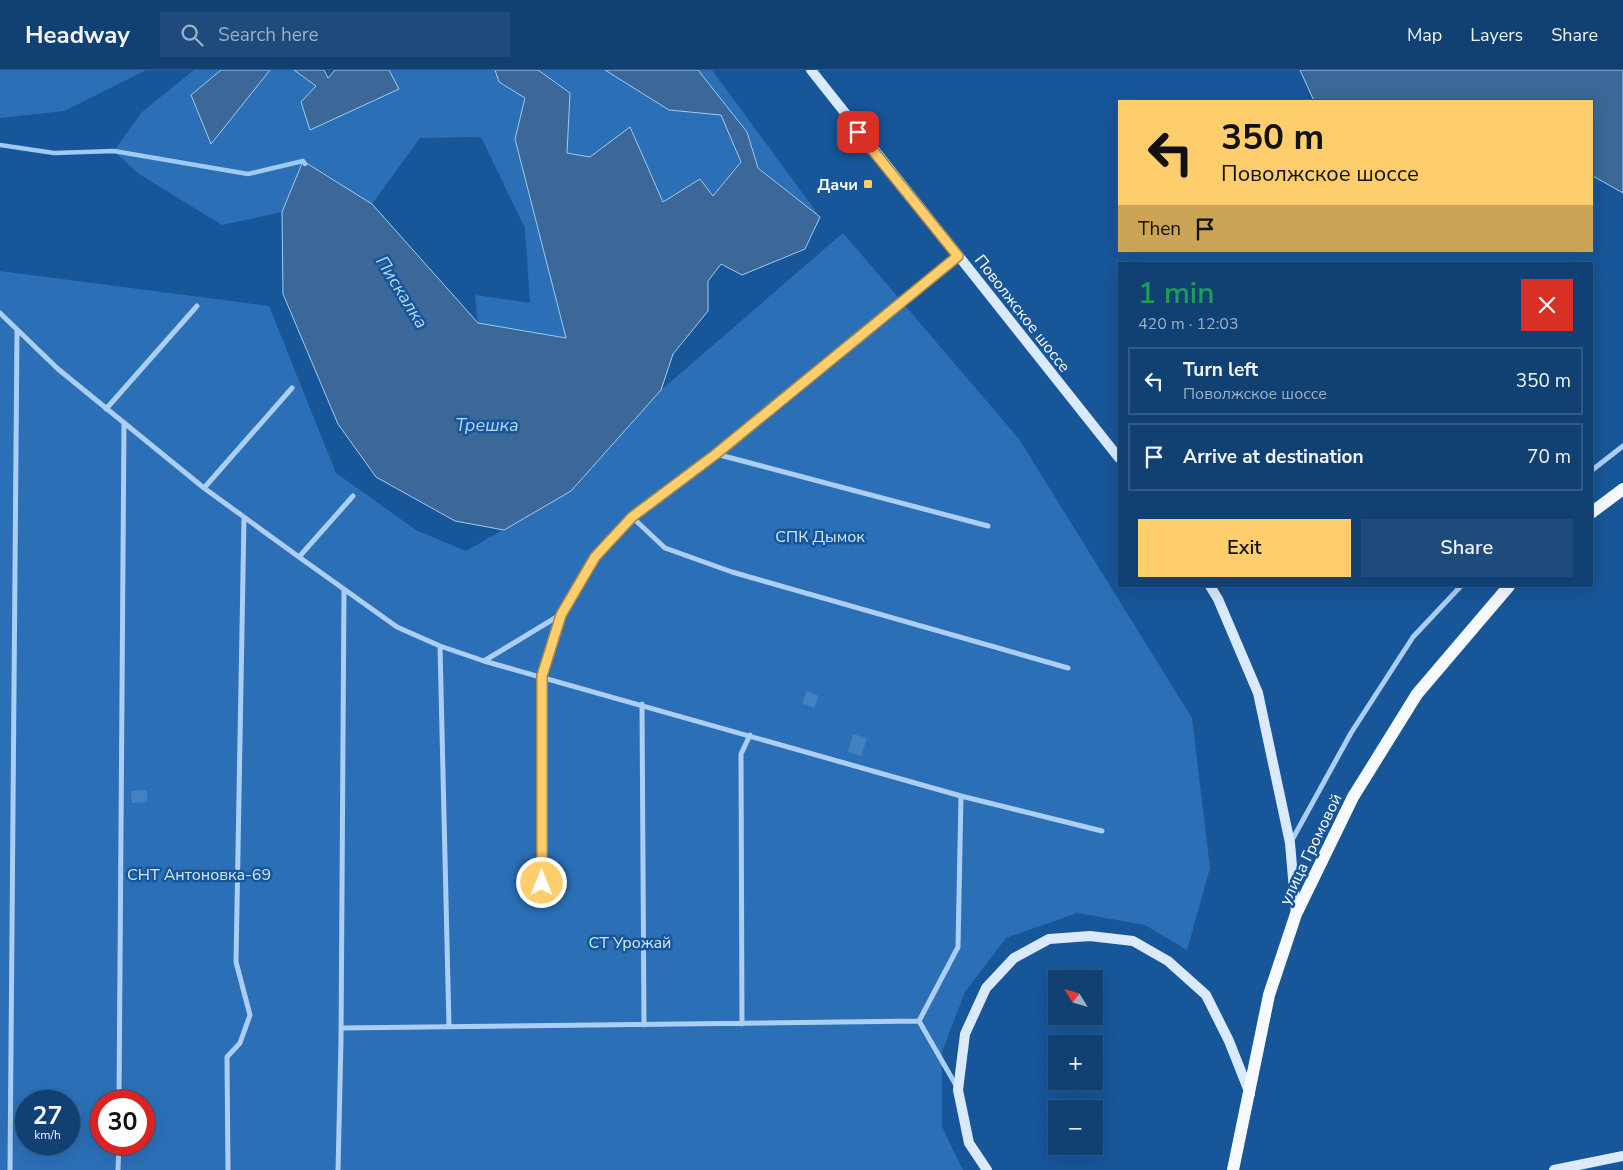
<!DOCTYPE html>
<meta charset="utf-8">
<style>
:root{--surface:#114073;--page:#1e4b7b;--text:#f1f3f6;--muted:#9cafc4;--line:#305985;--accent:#ffce6c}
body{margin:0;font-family:"Nunito Sans",sans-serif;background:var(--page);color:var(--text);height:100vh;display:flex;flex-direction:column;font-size:19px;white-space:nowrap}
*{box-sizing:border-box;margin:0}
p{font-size:16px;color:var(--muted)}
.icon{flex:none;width:28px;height:28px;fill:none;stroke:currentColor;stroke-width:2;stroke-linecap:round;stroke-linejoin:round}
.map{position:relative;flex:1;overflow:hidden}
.drawer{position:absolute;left:1118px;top:192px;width:475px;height:325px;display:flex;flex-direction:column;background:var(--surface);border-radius:0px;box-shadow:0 5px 20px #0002,0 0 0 1px var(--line)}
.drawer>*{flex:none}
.top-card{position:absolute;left:1118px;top:30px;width:475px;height:152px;border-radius:0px;box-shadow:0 5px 20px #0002,0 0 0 1px var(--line);background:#ffce6c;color:#111;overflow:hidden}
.needle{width:32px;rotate:307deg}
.buttons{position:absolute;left:1048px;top:900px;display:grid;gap:10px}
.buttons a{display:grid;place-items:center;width:55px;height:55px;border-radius:0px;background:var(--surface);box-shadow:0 5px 20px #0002,0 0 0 1px var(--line);font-size:25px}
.speed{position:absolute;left:15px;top:1020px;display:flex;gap:10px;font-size:25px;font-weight:700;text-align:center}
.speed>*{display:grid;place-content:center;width:65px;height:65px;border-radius:50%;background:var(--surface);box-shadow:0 5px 20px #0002,0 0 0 1px var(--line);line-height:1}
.speed small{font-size:12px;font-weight:400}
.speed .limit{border:8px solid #d22;background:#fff;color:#111}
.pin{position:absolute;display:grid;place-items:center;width:42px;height:42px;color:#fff;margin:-21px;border-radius:10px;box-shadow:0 2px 8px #0006}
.me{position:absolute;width:55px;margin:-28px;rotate:0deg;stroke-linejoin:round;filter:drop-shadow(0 0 4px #0008)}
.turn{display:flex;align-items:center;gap:18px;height:105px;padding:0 20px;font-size:22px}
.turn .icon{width:65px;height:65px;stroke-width:2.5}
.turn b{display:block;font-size:35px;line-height:42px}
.then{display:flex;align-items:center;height:48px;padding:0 20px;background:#0003;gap:10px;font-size:19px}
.round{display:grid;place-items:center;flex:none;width:52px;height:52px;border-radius:0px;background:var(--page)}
.summary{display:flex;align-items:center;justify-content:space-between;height:85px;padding:0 20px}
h1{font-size:30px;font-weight:600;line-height:38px;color:#1e9e55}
.action{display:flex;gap:10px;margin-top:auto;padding:10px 20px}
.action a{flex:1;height:58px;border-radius:0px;background:var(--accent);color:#111;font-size:20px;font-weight:600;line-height:58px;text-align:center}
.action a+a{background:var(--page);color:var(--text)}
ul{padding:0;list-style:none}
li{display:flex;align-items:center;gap:15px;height:68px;margin:0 10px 8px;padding:0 10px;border:2px solid var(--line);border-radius:0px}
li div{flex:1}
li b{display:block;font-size:19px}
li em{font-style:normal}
header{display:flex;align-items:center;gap:30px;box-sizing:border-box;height:70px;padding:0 25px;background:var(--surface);border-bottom:1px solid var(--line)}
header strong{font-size:24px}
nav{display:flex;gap:28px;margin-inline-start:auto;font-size:18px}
.search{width:350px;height:45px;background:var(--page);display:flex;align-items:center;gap:12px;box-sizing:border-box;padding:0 18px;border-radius:0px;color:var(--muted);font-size:19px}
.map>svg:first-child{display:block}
.green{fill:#2b70b6;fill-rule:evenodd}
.water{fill:#3b6898;stroke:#9ecaf4}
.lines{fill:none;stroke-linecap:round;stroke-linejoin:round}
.stream{stroke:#9ecaf4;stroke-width:4.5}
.building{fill:#4481c1}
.street{stroke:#abcef2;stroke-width:5}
.secondary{stroke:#daeafc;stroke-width:10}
.primary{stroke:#f6faff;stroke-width:12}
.route-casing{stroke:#a68646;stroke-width:12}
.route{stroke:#ffce6c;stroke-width:9}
.poi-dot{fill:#ffce6c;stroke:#175699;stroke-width:2}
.labels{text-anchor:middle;stroke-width:5;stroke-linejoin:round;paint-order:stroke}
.poi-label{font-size:16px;font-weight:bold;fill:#fff;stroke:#175699;text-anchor:end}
.street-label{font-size:16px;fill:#fff;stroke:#175699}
.park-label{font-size:16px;fill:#d3e7fc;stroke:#175699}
.water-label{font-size:18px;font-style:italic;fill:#b8d8f8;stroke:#175699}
</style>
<header>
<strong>Headway</strong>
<div class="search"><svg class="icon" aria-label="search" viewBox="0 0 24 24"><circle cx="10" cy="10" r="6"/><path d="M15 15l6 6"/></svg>Search here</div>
<nav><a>Map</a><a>Layers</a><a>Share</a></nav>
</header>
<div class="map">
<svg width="1623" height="1100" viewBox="0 0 1623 1100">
<rect width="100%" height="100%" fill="#175699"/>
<path class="green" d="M0,0H146L64,41L0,48Z
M194,0H221L191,25L211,74L270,0H294L317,16L399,19L389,0H495L499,12L525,28L515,69L566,268L478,253L475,225L530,233L525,158L481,67L420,68L372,134L303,91L282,142L222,155L139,104L114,81L142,42Z
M538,0H605L669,40L721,44L741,92L713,126L700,109L663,132L590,87L567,83L570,23Z
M698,0H712L820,147L758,97L747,62Z
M843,163L1019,369L1192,648L1210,798L1187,880L1145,855L1077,843L1006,868L965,922L942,982V1057L963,1100H0V201L269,236L336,403L416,460L466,481L571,421L661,320ZM26,1031H69V1074H26ZM101,1031H144V1074H101Z"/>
<path class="water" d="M221,0H270L211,74L191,25Z
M294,0H324L328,8L335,0H389L399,19L310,60L301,32L316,16Z
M495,0H538L570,23L567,83L590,87L630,57L663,132L700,109L713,126L741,92L721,45L669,40L605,0H698L747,62L758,98L820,147L805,179L742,205L721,194L708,211V241L673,284L661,320L571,421L504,460L455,451L376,407L338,354L283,224L282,142L303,91L372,134L478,253L566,268L515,69L525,28L499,12Z
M1300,0H1623V123L1591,105V31H1314Z"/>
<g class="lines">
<path class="stream" d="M0,75L54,83L114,81L248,104L303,91L305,94"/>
</g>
<path class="building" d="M807,621L819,626L814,638L802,633Z
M853,664L867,668L861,686L848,682Z
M147,720V732L132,733L131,721Z"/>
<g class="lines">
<path class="street" d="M0,243L58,299L204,418L299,487L397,557L440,576L484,591L961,726L958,877L919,951L957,1017
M106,339L197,236
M716,384L988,456
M1591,401L1623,376
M204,418L292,318
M632,447L665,478L732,502L1068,598
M299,487L353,426
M440,576L449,957
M484,591L560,545
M642,634L644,955
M961,726L1102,761
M1292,770L1351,663L1413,567L1461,516
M542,813V606L561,545L595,487L632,447L716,384L958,186
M742,954L741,684L750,665
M341,958L919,951
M119,1031L124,353
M10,1100L17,260
M118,1100L119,1074
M228,1100L227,987L240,973L250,945L236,892L244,448
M338,1100L341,971L344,519"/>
<path class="secondary" d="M811,0L1119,388
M1210,516L1218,529L1258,623L1290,773L1296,844
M987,1100L969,1073L958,1020L965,964L986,918L1014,888L1049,869L1090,866L1133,871L1168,891L1206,925L1229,971L1250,1024
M1554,1100L1623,1086"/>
<path class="primary" d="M1591,443L1623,419
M1233,1100L1269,925L1296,844L1353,727L1417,624L1509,516"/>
</g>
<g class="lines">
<g class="route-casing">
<path id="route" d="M542,813V606L561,545L595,487L632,447L716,384L958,186L858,62"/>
</g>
<use href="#route" class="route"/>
</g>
<rect class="poi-dot" x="863" y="109" width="10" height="10" rx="2.5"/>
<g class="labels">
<g class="poi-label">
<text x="858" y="120">Дачи</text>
</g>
<g class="street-label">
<text transform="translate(1023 243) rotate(52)" y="6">Поволжское шоссе</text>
<text transform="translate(1310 779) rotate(-64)" y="6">улица Громовой</text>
</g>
<g class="park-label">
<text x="820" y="472">СПК Дымок</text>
<text x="199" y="810">СНТ Антоновка-69</text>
<text x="630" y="878">СТ Урожай</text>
</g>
<g class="water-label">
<text transform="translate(402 222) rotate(58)" y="6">Пискалка</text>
<text x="487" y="361">Трешка</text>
</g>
</g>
</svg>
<div class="buttons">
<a><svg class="needle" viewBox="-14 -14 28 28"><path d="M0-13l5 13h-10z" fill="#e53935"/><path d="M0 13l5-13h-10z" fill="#9cafc4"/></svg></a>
<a>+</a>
<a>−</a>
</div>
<div class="speed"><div>27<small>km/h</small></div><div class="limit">30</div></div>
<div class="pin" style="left:858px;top:62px;background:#d93025"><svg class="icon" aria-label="arrive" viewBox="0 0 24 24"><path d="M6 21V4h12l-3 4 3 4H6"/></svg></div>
<svg class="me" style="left:542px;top:813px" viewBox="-20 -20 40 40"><circle r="17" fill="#ffce6c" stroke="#fff" stroke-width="3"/><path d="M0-11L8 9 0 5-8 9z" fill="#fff"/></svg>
<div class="top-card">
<div class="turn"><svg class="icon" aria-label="left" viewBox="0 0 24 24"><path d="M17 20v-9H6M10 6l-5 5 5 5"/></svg><div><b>350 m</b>Поволжское шоссе</div></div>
<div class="then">Then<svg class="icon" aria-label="arrive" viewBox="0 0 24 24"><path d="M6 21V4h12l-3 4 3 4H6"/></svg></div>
</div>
<section class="drawer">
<div class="summary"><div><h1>1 min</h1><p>420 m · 12:03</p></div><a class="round" style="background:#d93025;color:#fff"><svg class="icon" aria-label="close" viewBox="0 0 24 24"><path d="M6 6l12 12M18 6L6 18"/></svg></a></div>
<ul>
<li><svg class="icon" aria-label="left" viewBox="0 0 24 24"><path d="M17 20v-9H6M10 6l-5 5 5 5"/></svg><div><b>Turn left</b><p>Поволжское шоссе</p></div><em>350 m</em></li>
<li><svg class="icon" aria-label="arrive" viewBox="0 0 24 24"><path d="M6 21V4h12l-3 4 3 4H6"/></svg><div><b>Arrive at destination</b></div><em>70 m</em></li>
</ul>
<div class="action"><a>Exit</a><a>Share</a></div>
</section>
</div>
